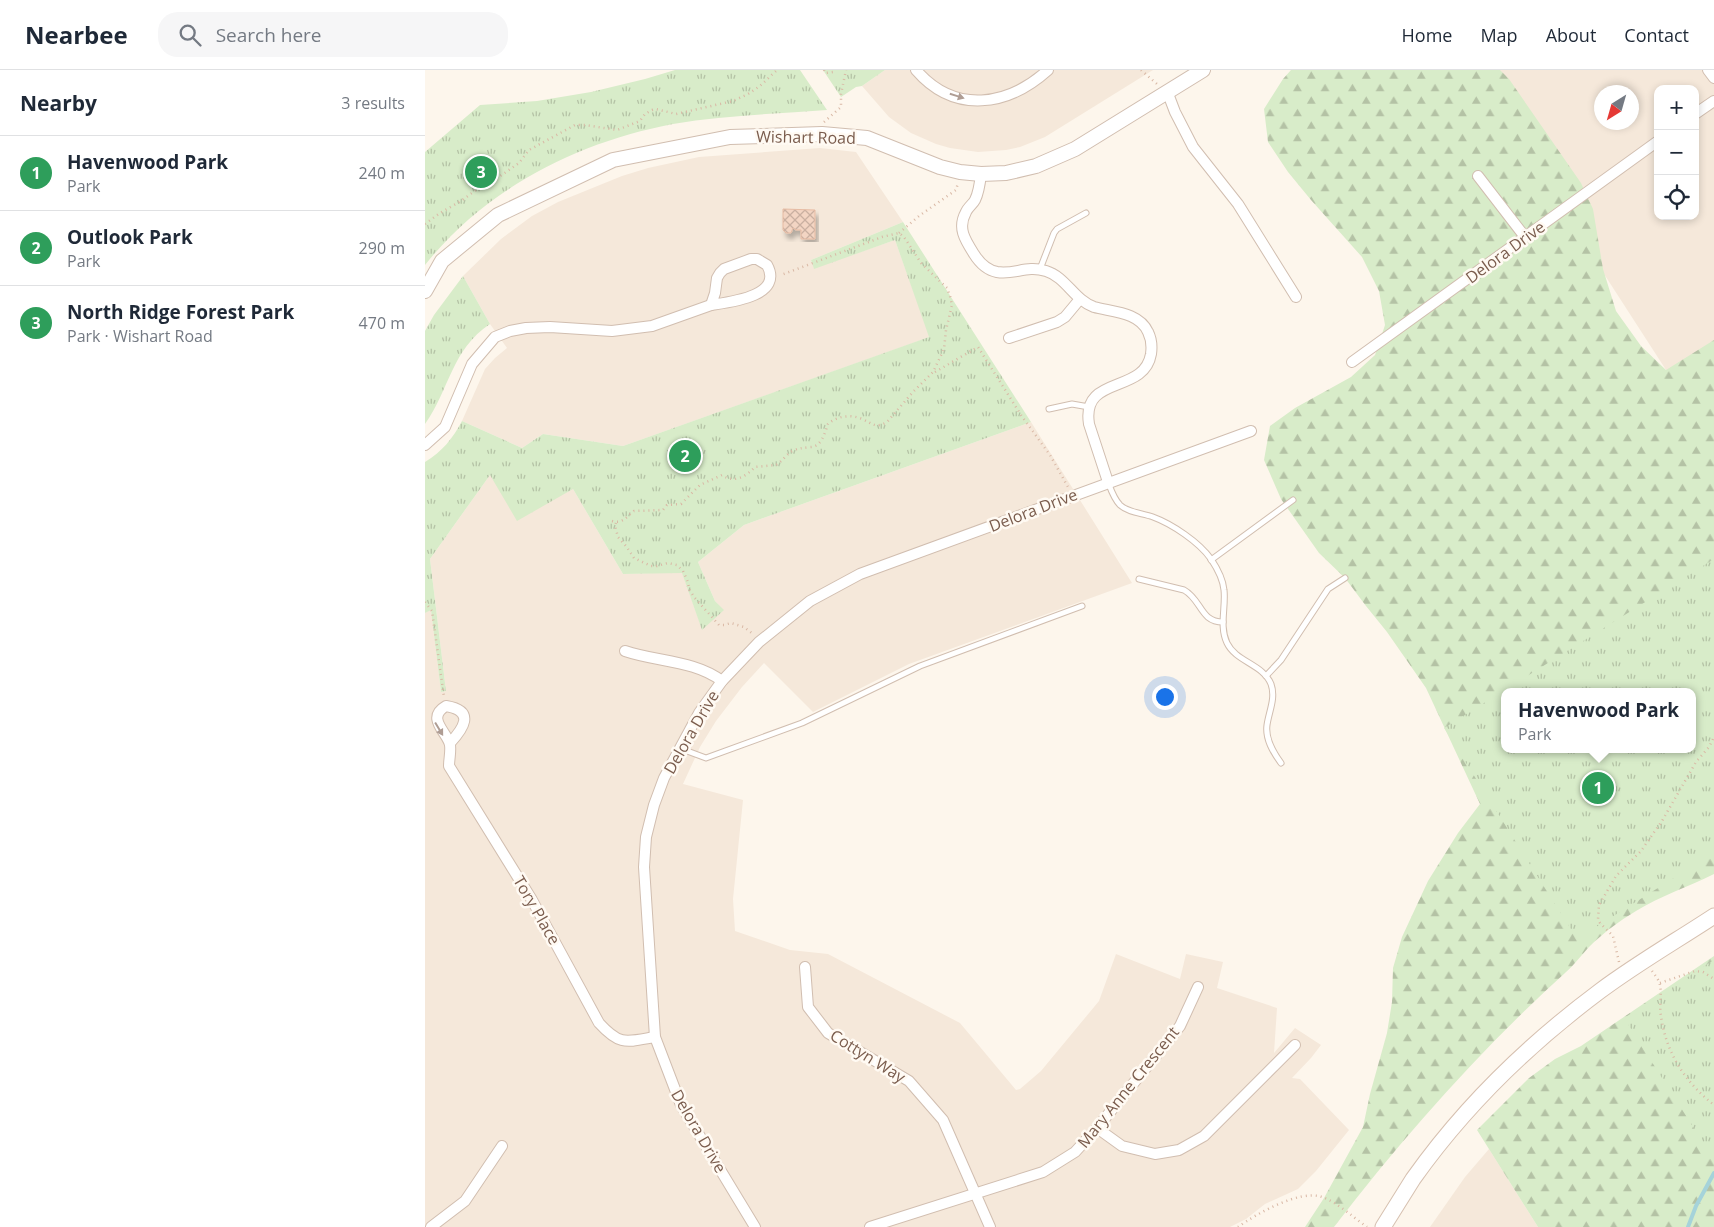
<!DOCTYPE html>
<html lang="en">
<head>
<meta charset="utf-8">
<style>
	:root { --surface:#fff; --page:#f6f6f7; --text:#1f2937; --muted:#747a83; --line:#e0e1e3; --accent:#e76f51 }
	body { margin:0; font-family:"Open Sans",sans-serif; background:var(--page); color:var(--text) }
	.controls { position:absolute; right:15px; top:15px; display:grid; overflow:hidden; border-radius:10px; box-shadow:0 2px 8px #0003 }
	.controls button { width:45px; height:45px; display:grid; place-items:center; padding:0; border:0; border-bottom:1px solid var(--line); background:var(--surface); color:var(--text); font:25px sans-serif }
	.compass { position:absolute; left:1169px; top:15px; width:45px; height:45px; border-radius:50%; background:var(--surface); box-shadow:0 2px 8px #0003; rotate:217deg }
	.you { position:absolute; left:739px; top:626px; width:18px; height:18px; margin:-12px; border:4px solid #fff; border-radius:50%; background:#1a73e8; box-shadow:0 0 0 8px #1a73e833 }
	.badge { display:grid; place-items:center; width:32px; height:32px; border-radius:50%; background:var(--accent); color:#fff; font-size:16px; font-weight:700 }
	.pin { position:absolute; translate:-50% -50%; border:2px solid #fff; box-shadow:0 1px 5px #0006 }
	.popup { position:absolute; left:1076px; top:618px; width:195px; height:65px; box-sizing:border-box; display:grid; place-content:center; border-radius:10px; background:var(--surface); filter:drop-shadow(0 1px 4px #0005); font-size:16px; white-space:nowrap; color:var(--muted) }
	.popup b { font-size:19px; color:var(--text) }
	.popup::after { content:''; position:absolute; left:50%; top:100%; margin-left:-10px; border:10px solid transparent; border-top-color:var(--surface) }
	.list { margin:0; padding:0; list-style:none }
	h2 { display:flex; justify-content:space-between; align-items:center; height:65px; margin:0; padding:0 20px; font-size:21px }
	h2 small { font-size:16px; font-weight:400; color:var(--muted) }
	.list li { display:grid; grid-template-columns:32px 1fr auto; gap:15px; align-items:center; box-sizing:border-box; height:75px; padding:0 20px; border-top:1px solid var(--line) }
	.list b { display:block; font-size:19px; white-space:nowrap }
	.list p { margin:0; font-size:16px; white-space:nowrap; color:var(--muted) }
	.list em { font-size:16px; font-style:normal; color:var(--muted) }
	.icon { flex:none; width:28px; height:28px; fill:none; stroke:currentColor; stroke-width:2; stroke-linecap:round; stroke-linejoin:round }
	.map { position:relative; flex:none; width:1289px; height:1157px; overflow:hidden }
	header { display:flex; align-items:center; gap:30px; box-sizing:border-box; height:70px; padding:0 25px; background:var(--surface); border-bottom:1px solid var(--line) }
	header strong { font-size:24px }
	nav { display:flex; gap:28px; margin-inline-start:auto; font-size:18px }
	.search { width:350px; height:45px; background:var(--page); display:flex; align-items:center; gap:12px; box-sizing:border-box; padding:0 18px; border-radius:20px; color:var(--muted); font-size:19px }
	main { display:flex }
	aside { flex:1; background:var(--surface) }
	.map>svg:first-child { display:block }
</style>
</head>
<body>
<header>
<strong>Nearbee</strong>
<div class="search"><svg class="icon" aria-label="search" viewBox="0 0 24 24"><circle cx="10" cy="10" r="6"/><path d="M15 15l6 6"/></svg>Search here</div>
<nav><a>Home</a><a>Map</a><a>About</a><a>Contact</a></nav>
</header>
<main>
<aside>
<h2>Nearby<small>3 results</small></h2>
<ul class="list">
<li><span class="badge" style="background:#2e9e5b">1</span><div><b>Havenwood Park</b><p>Park</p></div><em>240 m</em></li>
<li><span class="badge" style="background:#2e9e5b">2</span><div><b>Outlook Park</b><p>Park</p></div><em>290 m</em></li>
<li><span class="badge" style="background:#2e9e5b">3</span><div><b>North Ridge Forest Park</b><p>Park · Wishart Road</p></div><em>470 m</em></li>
</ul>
</aside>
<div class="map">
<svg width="1289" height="1157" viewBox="0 0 1289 1157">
	<defs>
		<pattern id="forest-firs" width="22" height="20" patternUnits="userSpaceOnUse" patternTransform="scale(1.25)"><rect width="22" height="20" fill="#d8ecc9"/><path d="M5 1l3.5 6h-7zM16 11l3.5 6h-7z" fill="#b4c2a5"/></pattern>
		<pattern id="park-tufts" width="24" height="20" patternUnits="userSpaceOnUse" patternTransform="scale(1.25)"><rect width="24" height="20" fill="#d8ecc9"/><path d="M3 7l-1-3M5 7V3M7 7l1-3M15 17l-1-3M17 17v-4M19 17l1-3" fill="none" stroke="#b4c2a5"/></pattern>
		<pattern id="building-cross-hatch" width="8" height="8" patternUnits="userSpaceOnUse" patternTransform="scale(1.25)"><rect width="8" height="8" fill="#f3d5c3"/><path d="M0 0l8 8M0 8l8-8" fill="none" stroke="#cab0a1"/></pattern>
		<filter id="shadow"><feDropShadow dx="3" dy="5.5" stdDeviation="2.5" flood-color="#0004"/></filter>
	</defs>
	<rect width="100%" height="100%" fill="#fdf6ec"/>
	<g fill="#f5e8da" fill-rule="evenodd">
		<polygon points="460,0 728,0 620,67 595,77 581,80 553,82 525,78 511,74 486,63 464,47 437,16"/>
		<path d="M880,0H1289V318L1263,334L1139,142ZM1233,19H1270V146H1233ZM1176,22H1206V52H1176Z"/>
		<polygon points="395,78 431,82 478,152 386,190 389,198 470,170 505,267 198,376 118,364 97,378 37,351 60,299 70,288 82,278 65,254 38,206 76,169 107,146 133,132 197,106 223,98 274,87"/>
		<polygon points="606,352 707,513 484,594 388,642 339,593 317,617 291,651 275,677 258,714 318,730 308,829 310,861 365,880 403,884 535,953 591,1020 595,1019 616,1001 674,931 691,884 755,909 761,884 798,892 792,918 852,938 849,983 870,958 896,975 886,988 867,1008 875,1009 924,1060 891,1101 873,1119 840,1134 821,1149 805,1157 0,1157 0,543 6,539 16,622 21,621 5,489 65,405 148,419 198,504 257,502 277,559 298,540 290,531 273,492 319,455"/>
		<polygon points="1064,1079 1113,1157 1005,1157 1040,1107"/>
	</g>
	<g fill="url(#forest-firs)" fill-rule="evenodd">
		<path d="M866,0H1075L1084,9L1156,113L1168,139L1178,199L1191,241L1216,276L1241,300L1289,270V804C1263,817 1235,826 1211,841C1194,851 1177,864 1163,878C1155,887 1148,896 1140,903C1055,980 979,1066 909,1157H880L899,1128L938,1057L945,1024L962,963L967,932L968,898L977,867L1003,811L1033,763L1055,734L1001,618L962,562L941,536L920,508L894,483L856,429L839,390L845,356L870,338L926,307L950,285L960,255L954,221L937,187L886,130L863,102L843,72L839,39L858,9ZM1079,622H1267V679H1079Z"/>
		<polygon points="1289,886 1289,1157 1113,1157 1052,1060 1104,1008 1130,989 1156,976"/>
	</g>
	<g fill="url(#park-tufts)" fill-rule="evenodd">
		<path d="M250,0H375L402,40C351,44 299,45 248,54C153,72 61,118 0,195V82L55,35L112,31L166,22L220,9Z"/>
		<polygon points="398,0 460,0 437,16 431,17 416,27"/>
		<path d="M478,152L606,352L319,455L273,492L290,531L299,540L277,560L257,503L198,504L148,419L92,451L65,405L5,489L21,621L16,622L6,540L0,543V392C17,382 28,368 37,351L97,378L118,364L198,376L504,267L470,170L389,199L386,190Z"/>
		<path d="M38,206L65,254C26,280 25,319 0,354V261L9,245Z"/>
		<path d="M1289,489V778L1263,799L1152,869L1019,658ZM1079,622H1267V679H1079Z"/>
		<polygon points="1289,890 1289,1090 1199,948"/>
	</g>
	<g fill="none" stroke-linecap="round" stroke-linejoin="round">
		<polyline stroke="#a5d3da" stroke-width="4" points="1263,1157 1271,1136 1289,1103"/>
	</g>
	<polygon fill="url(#building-cross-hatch)" stroke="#e6bba3" filter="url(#shadow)" points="358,139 390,140 390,169 376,169 376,160 371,160 368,158 366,163 361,163 358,160"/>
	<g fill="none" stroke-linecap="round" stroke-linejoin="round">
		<defs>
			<g id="service">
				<polyline points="615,199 629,163 632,159 661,143"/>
				<polyline points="624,339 647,334 664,337"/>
				<path d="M683,412C686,420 689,429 695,435C704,443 717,443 728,447C747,454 774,472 786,489C792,498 798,509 799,520C801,537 794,556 802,573C811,592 838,594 846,614C851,628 844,641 842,655C840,669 848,682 856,693"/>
				<polyline points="786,490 868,430"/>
				<path d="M714,509L759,520C777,530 775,552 798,552"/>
				<polyline points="841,606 856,590 903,519 920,508"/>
				<polyline points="254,678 281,688 377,653 495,596 657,536"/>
			</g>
			<g id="minor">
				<path d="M491,0C530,45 583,36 623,0"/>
				<polyline points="1283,0 1289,8"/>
				<polyline points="742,21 750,42 768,77 813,134 871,227"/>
				<polyline points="1270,44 1289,31"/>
				<path d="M556,104C555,113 554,122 550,130C548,134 543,137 541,142C532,158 540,170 549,184C554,192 562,200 572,202C590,205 601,195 621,201C641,207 649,230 669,237C687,242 714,242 723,262C726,268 727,277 726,284C719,325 656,304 664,354L683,412"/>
				<polyline points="1053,106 1100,167"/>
				<path d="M326,189H332L342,195C359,226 306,232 286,235L290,223L292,208L295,203L299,199Z"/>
				<polyline points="584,268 632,252 640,247 655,229"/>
				<polyline points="927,292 1233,71"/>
				<polyline points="0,375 20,357 47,294 70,267 85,261 101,258 125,257 187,261 227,256 286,235"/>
				<path d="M200,581C232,592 269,590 297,611"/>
				<path d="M25,673C38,659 51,641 21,636C0,648 23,663 25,675C26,682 24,689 24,696L107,830L174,953C195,976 201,972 230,967"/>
				<polyline points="380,897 383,937 403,963 484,1011 518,1050 565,1157"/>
				<polyline points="672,1058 697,1076 730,1084 754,1080 779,1066 870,975"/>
				<polyline points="6,1157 40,1131 77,1076"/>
				<polyline points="330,1157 256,1035 230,967 219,797 221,767 229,735 239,708 274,643 297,611 334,572 385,531 435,504 826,361"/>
				<polyline points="445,1157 618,1102 650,1082 672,1058 755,956 773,917"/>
			</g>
			<polyline id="tertiary" points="0,221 17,191 73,145 188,90 305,67 397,64 442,68 515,97 535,102 556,104 581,103 611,96 650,79 778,0"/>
			<path id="secondary" d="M958,1157C968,1141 978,1125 988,1109C1039,1037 1104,974 1175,921C1211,894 1251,871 1289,846"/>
		</defs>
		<use href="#service" stroke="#d1beb0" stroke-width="7"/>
		<use href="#minor" stroke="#d1beb0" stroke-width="12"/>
		<use href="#tertiary" stroke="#d1beb0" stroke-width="16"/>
		<use href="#secondary" stroke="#d6c0b0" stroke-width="17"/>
		<g stroke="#d9b8a5" stroke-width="2.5" stroke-dasharray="1 4" stroke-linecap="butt">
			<polyline points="399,0 400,3 408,2 410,0"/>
			<polyline points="716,0 732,14"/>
			<polyline points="399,52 416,37 416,24 421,0"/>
			<polyline points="0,154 15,143 36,131 62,112 71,109 94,93 104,80 150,55 160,55 192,60 215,51 220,44 227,40 231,39 251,44 308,31 323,24 335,16 352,0"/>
			<polyline points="474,163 494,146 531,120 533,113"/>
			<polyline points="510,302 553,277 596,345 625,385 643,417"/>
			<path d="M187,451C198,454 201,447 209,441L238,440L242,435L256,434L275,415L297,405C310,414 321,406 330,397L351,395C358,391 361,384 369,380C375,378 379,378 385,377C397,377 400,362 403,354C412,346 426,344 437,349C447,353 450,359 462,352L488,322L508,302L519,279L521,260L527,235L525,226L522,218L496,193L479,167L474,163L457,167L356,205"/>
			<polyline points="191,453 190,456 193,467 201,476 209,488 226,496 232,496 243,493 252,495 258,501 263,512 264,519 269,527 294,555 299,555 306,553 319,557 328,564"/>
			<polyline points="0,532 7,541 19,627"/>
			<polyline points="1194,892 1188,866 1175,853 1173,849 1174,835 1191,806 1216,781 1237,751 1271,692 1284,677 1289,667"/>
			<path d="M1227,901C1230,905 1234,910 1235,915C1237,925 1234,936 1236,946C1241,983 1260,1012 1289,1035"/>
			<polyline points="1235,913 1270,901 1278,902 1289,909"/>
			<path d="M813,1157C831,1144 875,1119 897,1127C912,1132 929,1148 942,1157"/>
		</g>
		<use href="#service" stroke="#fff" stroke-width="5"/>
		<use href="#minor" stroke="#fff" stroke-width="10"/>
		<use href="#tertiary" stroke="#fff" stroke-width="14"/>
		<use href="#secondary" stroke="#fff" stroke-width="15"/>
	</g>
	<defs><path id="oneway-solid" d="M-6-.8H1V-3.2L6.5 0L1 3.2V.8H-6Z" transform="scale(1.25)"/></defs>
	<g fill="#af9d94">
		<use href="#oneway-solid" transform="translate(532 26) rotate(17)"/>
		<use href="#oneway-solid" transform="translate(14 659) rotate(59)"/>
	</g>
	<g text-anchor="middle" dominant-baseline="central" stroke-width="5" stroke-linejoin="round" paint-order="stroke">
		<g font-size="16" fill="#7a5c4d" stroke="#fffaf3">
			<text transform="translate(381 67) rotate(1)">Wishart Road</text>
			<text transform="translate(1080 182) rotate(-36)">Delora Drive</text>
			<text transform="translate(608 440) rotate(-21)">Delora Drive</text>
			<text transform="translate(266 662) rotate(-60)">Delora Drive</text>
			<text transform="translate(112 840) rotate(60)">Tory Place</text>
			<text transform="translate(443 986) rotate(32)">Cottyn Way</text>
			<text transform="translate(703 1017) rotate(-51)">Mary Anne Crescent</text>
			<text transform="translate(274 1061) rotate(60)">Delora Drive</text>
		</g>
	</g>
</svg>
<div class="controls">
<button>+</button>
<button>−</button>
<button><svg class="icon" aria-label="locate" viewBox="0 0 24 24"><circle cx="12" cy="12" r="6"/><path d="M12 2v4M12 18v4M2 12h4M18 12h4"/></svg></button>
</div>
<svg class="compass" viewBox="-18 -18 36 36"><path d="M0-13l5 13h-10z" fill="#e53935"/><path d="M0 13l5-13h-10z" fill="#747a83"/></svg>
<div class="you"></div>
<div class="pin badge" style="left:1173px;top:718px;background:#2e9e5b">1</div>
<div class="popup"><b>Havenwood Park</b>Park</div>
<div class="pin badge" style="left:260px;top:386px;background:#2e9e5b">2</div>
<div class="pin badge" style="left:56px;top:102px;background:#2e9e5b">3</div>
</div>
</main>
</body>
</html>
